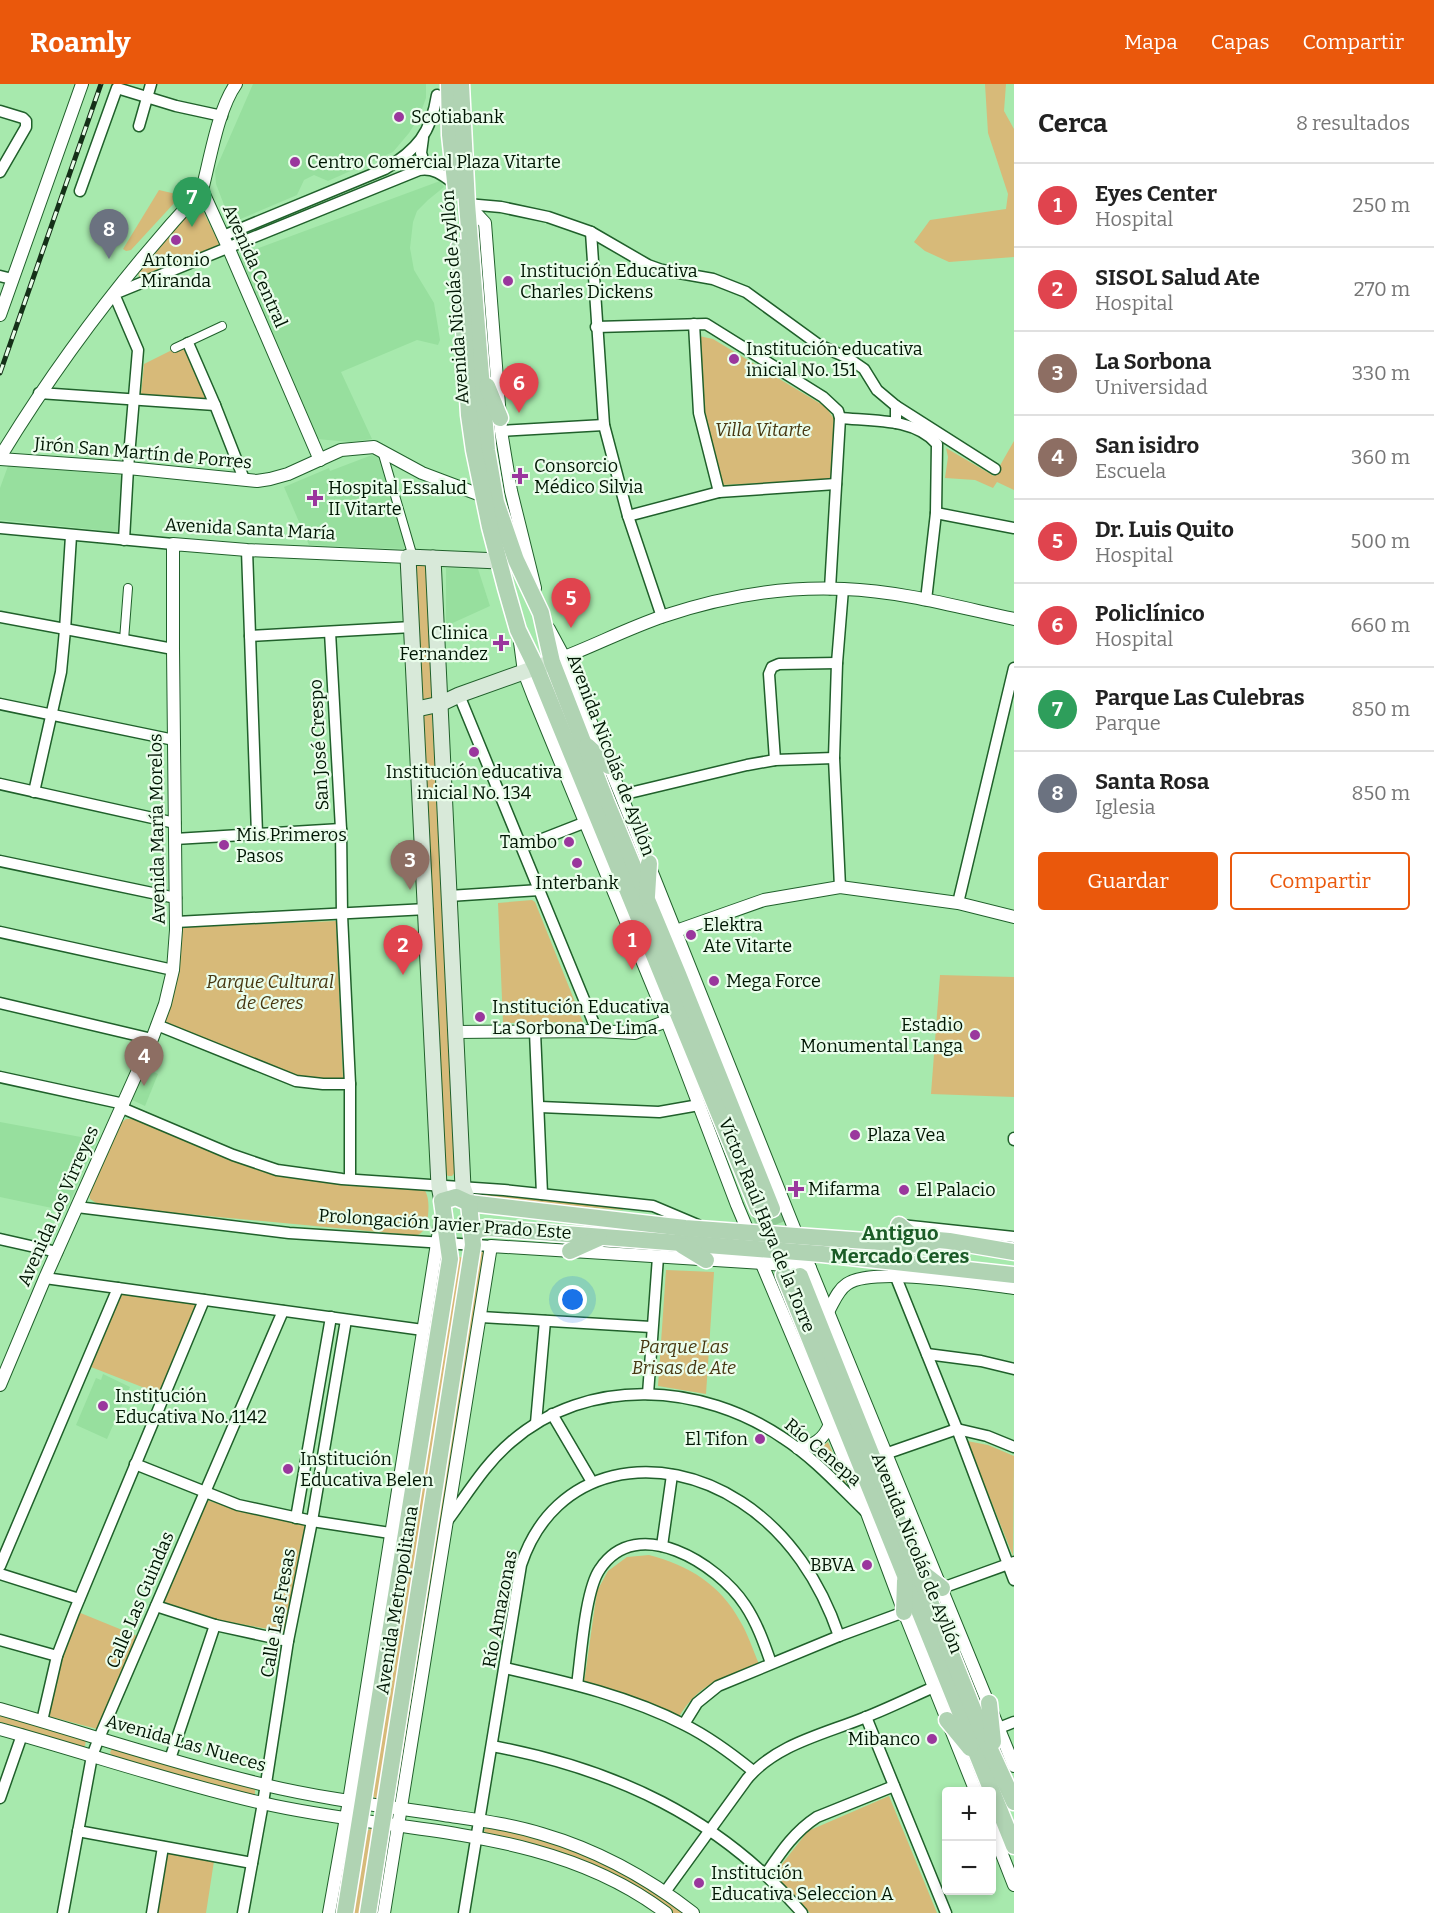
<!DOCTYPE html>
<html lang="es">
<head>
<meta charset="utf-8">
<style>
	:root { --surface:#fff; --page:#f6f6f6; --text:#222; --muted:#767676; --line:#e0e0e0; --accent:#ea580c }
	body { margin:0; font-family:Bitter,serif; background:var(--page); color:var(--text) }
	.controls { position:absolute; right:18px; bottom:18px; display:grid; overflow:hidden; border-radius:6px; box-shadow:0 3px 9px #0003 }
	.controls button { width:54px; height:54px; display:grid; place-items:center; padding:0; border:0; border-bottom:2px solid var(--line); background:var(--surface); color:var(--text); font:30px sans-serif }
	.you { position:absolute; left:573px; top:1216px; width:21px; height:21px; margin:-15px; border:4px solid #fff; border-radius:50%; background:#1a73e8; box-shadow:0 0 0 9px #1a73e833 }
	.badge { display:grid; place-items:center; width:39px; height:39px; border-radius:50%; background:var(--accent); color:#fff; font-size:20px; font-weight:700 }
	.pin { position:absolute; translate:-50% -50px; filter:drop-shadow(0 2px 3px #0008) }
	.pin::after { content:''; position:absolute; top:32px; width:21px; height:18px; background:inherit; clip-path:polygon(0 0,100% 0,50% 100%) }
	.list { margin:0; padding:0; list-style:none }
	h2 { display:flex; justify-content:space-between; align-items:center; height:78px; margin:0; padding:0 24px; font-size:26px }
	h2 small { font-size:20px; font-weight:400; color:var(--muted) }
	.list li { display:grid; grid-template-columns:39px 1fr auto; gap:18px; align-items:center; box-sizing:border-box; height:84px; padding:0 24px; border-top:2px solid var(--line) }
	.list b { display:block; font-size:22px; white-space:nowrap }
	.list p { margin:0; font-size:20px; white-space:nowrap; color:var(--muted) }
	.list em { font-size:20px; font-style:normal; color:var(--muted) }
	.actions { display:flex; gap:12px; padding:18px 24px }
	.actions a { flex:1; padding:14px 0; border:2px solid var(--accent); border-radius:6px; text-align:center; font-size:21px; color:var(--accent) }
	.actions .main { background:var(--accent); color:#fff }
	.map { position:relative; flex:none; width:1014px; height:1829px; overflow:hidden }
	header { display:flex; align-items:center; gap:36px; box-sizing:border-box; height:84px; padding:0 30px; background:var(--accent); color:#fff }
	header strong { font-size:28px }
	nav { display:flex; gap:33px; margin-inline-start:auto; font-size:21px }
	main { display:flex }
	aside { flex:1; background:var(--surface) }
	.map>svg:first-child { display:block }
</style>
</head>
<body>
<header>
<strong>Roamly</strong>
<nav><a>Mapa</a><a>Capas</a><a>Compartir</a></nav>
</header>
<main>
<div class="map">
<svg width="1014" height="1829" viewBox="0 0 1014 1829">
	<rect width="100%" height="100%" fill="#a7e9ad"/>
	<g fill="#97df9e">
		<polygon points="253,0 426,0 426,14 419,33 409,49 393,68 328,97 314,91 304,96 297,111 231,139 216,100 215,87"/>
		<polygon points="440,97 444,103 428,116 417,127 413,138 410,164 414,186 434,219 440,256 438,261 417,256 341,288 372,355 350,358 317,355 237,172"/>
		<polygon points="372,371 378,373 404,455 404,465 309,461 284,403 329,384 330,387"/>
		<polygon points="8,382 120,391 123,395 119,448 0,436 0,404"/>
		<polygon points="446,484 478,485 490,522 446,542"/>
		<polygon points="143,983 158,990 145,1022 128,1014"/>
		<polygon points="0,1038 97,1056 66,1127 0,1113"/>
		<polygon points="103,1290 130,1303 107,1355 76,1341 96,1294 101,1296"/>
	</g>
	<g fill="#d7ba79">
		<polygon points="985,0 1006,0 1004,27 1014,45 1014,173 949,178 925,167 914,158 930,136 1006,125 1008,110 988,49"/>
		<polygon points="159,106 176,110 177,116 131,166 126,167 123,165"/>
		<polygon points="195,123 203,127 219,159 217,165 143,195 139,193 138,183"/>
		<polygon points="699,252 713,255 826,323 834,335 831,396 722,401 705,331"/>
		<polygon points="183,263 185,265 209,318 141,310 144,280 176,264"/>
		<polygon points="1014,357 1014,406 997,398 993,404 975,396 945,394 948,373 946,364 994,392"/>
		<polygon points="419,480 426,481 434,612 432,615 421,615 416,483"/>
		<polygon points="432,629 455,1088 452,1092 448,1092 445,1089 422,630"/>
		<polygon points="532,816 535,818 583,938 503,939 498,819"/>
		<path d="M336,837L343,994H314L294,991L163,939C177,905 180,879 182,843Z"/>
		<polygon points="940,891 1014,893 1014,1013 931,1010"/>
		<path d="M126,1035H134L289,1094L420,1105L425,1107C431,1115 429,1143 421,1149C417,1152 416,1151 411,1151L101,1122L90,1115L89,1106L120,1040Z"/>
		<polygon points="478,1109 623,1119 623,1126 481,1115 478,1113"/>
		<polygon points="485,1166 398,1703 396,1701 481,1168"/>
		<polygon points="459,1173 465,1174 378,1714 375,1714 373,1711"/>
		<polygon points="666,1186 714,1188 706,1310 658,1302"/>
		<polygon points="121,1208 196,1218 198,1221 160,1310 91,1283"/>
		<polygon points="967,1357 988,1361 1014,1372 1013,1472"/>
		<polygon points="828,1358 848,1404 814,1369"/>
		<polygon points="206,1416 255,1430 306,1439 286,1548 223,1537 163,1518"/>
		<path d="M649,1471C688,1481 721,1501 740,1537C748,1550 753,1566 759,1580C721,1595 700,1598 678,1634L584,1599L597,1507L608,1487L627,1473Z"/>
		<polygon points="78,1528 137,1552 97,1645 48,1632 60,1573"/>
		<polygon points="0,1630 86,1656 85,1662 83,1663 0,1638"/>
		<polygon points="112,1664 255,1705 255,1712 114,1673 110,1669"/>
		<polygon points="889,1712 937,1829 810,1829 774,1790 808,1747"/>
		<path d="M487,1742C536,1751 588,1767 631,1792C650,1803 667,1817 685,1829H672L556,1768L513,1755L487,1750L484,1747Z"/>
		<polygon points="371,1744 373,1745 363,1829 352,1829 366,1748"/>
		<polygon points="168,1768 214,1777 206,1829 157,1829"/>
	</g>
	<g fill="none" stroke-linecap="round" stroke-linejoin="round">
		<g stroke="#8ec994" stroke-width="16" stroke-dasharray="16 8" stroke-linecap="butt">
			<polyline points="758,1125 772,1161"/>
			<polyline points="772,1125 787,1161"/>
		</g>
		<defs>
			<g id="pedestrian">
				<polyline points="175,264 222,242"/>
				<polyline points="382,367 413,473"/>
				<polyline points="124,556 128,504"/>
			</g>
			<g id="minor">
				<polyline points="0,27 23,34 26,37 26,43 0,88"/>
				<polyline points="139,42 151,0"/>
				<polyline points="423,54 421,69 426,84"/>
				<polyline points="80,107 117,4 176,22 222,32"/>
				<polyline points="467,120 501,123 548,133 591,148 648,181 662,186 713,195 746,208 819,261 848,274 864,285 877,306 896,322 896,339"/>
				<polyline points="591,148 604,341 628,432 662,533"/>
				<path d="M223,152L385,85C417,66 431,49 437,11"/>
				<polyline points="0,192 12,195"/>
				<polyline points="694,240 699,329 719,408"/>
				<polyline points="596,243 706,240 823,313 838,327 840,334 830,505"/>
				<polyline points="188,259 215,321 244,395"/>
				<polyline points="39,309 215,321"/>
				<polyline points="896,322 995,385"/>
				<path d="M840,334C872,337 915,334 937,360L936,429L926,516"/>
				<polyline points="501,347 604,341"/>
				<polyline points="936,429 1014,444"/>
				<polyline points="628,432 719,408 836,400"/>
				<polyline points="0,444 173,460"/>
				<path d="M124,456L128,384L138,266L114,210L419,86C434,83 444,92 456,101"/>
				<polyline points="247,466 257,750"/>
				<polyline points="0,533 173,565"/>
				<polyline points="330,548 341,745 342,831 350,1000 350,1095"/>
				<polyline points="250,552 412,543"/>
				<polyline points="459,611 597,947"/>
				<polyline points="0,620 174,656"/>
				<polyline points="775,676 769,590 772,583 779,580 837,579"/>
				<polyline points="0,700 175,739"/>
				<polyline points="34,708 61,588 65,546 71,452"/>
				<polyline points="621,711 747,681 775,676 834,674"/>
				<polyline points="175,755 341,745"/>
				<polyline points="522,763 586,738"/>
				<polyline points="0,777 176,814"/>
				<polyline points="840,803 834,674 837,579 843,505"/>
				<polyline points="449,812 540,806"/>
				<polyline points="958,819 1014,584"/>
				<polyline points="176,838 427,825"/>
				<polyline points="0,848 173,886"/>
				<polyline points="0,919 152,955"/>
				<polyline points="157,941 296,997 323,1000 350,1000"/>
				<polyline points="535,948 542,1110"/>
				<polyline points="0,993 124,1020"/>
				<polyline points="540,1023 659,1028 699,1021"/>
				<polyline points="122,1024 233,1071 277,1086 342,1095 504,1106 653,1122 698,1141"/>
				<polyline points="1014,1056 1014,1054"/>
				<polyline points="77,1123 289,1149 491,1162"/>
				<polyline points="901,1141 1014,1153"/>
				<polyline points="0,1155 57,1168"/>
				<polyline points="893,1186 957,1345 1014,1496"/>
				<polyline points="45,1194 423,1246"/>
				<polyline points="481,1233 651,1243"/>
				<polyline points="927,1270 981,1277 1014,1285"/>
				<polyline points="648,1310 658,1173"/>
				<polyline points="552,1330 592,1398"/>
				<polyline points="536,1339 545,1237"/>
				<polyline points="888,1369 957,1345 987,1352 1014,1363"/>
				<polyline points="135,1380 238,1421 312,1437 390,1449"/>
				<polyline points="296,1434 331,1233"/>
				<path d="M448,1436C468,1409 485,1380 511,1358C588,1291 702,1299 783,1354C814,1374 839,1402 865,1427"/>
				<polyline points="662,1462 672,1391"/>
				<polyline points="0,1482 118,1204"/>
				<polyline points="0,1490 79,1515"/>
				<polyline points="942,1504 1014,1478"/>
				<polyline points="156,1522 215,1541 288,1557"/>
				<polyline points="0,1556 57,1572"/>
				<path d="M505,1584C566,1598 629,1612 685,1641C709,1653 732,1670 753,1687"/>
				<path d="M577,1601C581,1573 585,1506 600,1485C637,1429 718,1480 745,1521C757,1539 764,1559 771,1579"/>
				<polyline points="866,1633 946,1829"/>
				<polyline points="42,1637 57,1572 74,1528 204,1216"/>
				<polyline points="684,1640 697,1619 718,1602 839,1552 904,1528"/>
				<polyline points="999,1644 1014,1638"/>
				<path d="M492,1662C615,1685 719,1733 802,1829"/>
				<polyline points="170,1675 215,1541"/>
				<polyline points="0,1714 22,1651"/>
				<polyline points="78,1747 252,1779"/>
				<path d="M766,1790C781,1768 794,1748 817,1733L894,1702"/>
				<path d="M665,1808L747,1695C776,1660 825,1650 866,1633C889,1624 911,1613 934,1603"/>
				<polyline points="63,1829 92,1672 99,1654 283,1227"/>
				<polyline points="152,1829 163,1763"/>
				<polyline points="243,1829 263,1719 288,1557 312,1437 346,1236"/>
				<path d="M464,1829L521,1481C554,1381 660,1365 741,1418C789,1449 821,1499 839,1552"/>
			</g>
			<g id="tertiary">
				<path d="M236,0C218,25 210,76 202,106L228,163L320,376"/>
				<polyline points="467,120 485,139 501,347 511,407 535,504"/>
				<polyline points="0,231 82,0"/>
				<path d="M0,373C58,278 126,188 202,106"/>
				<polyline points="0,375 128,384 257,397 270,395 288,390 341,366 374,363 422,389 483,412"/>
				<polyline points="549,545 564,573 621,711 810,1184 1014,1682"/>
				<polyline points="520,558 524,588 534,614 667,937 737,1121 867,1429 904,1528 976,1708"/>
				<path d="M559,575C594,562 628,544 664,532C721,513 783,502 844,505C901,507 958,523 1014,535"/>
				<polyline points="676,847 764,816 840,803 958,819 1014,833"/>
				<polyline points="456,948 597,947 635,949 667,937"/>
				<path d="M829,1226C834,1217 838,1206 847,1200C873,1182 980,1200 1014,1204"/>
				<polyline points="0,1301 45,1194 152,955 165,920 173,886 176,846 173,565 173,460 247,466 408,473"/>
				<path d="M798,1364C814,1362 824,1355 830,1340"/>
				<path d="M0,1625C88,1650 176,1680 265,1701C324,1715 384,1722 444,1731C477,1736 510,1740 542,1750C597,1766 648,1794 693,1829"/>
				<path d="M0,1645C87,1669 174,1699 262,1719C399,1751 549,1740 666,1829"/>
				<polyline points="992,1745 1014,1801"/>
				<polyline points="329,1829 349,1717 441,1134"/>
				<polyline points="384,1829 491,1162 763,1179 810,1184"/>
			</g>
			<g id="secondary">
				<polyline points="433,474 463,1103 469,1119"/>
				<polyline points="417,625 440,620 459,611 546,580"/>
				<polyline points="442,1117 439,1102 408,473 499,477"/>
			</g>
			<g id="primary">
				<polyline points="449,0 450,51 456,107"/>
				<polyline points="461,0 467,120 487,366 496,418 516,476 541,529 552,578 606,717 678,890 772,1125"/>
				<polyline points="459,163 469,331 474,366 490,443 506,504 518,546 536,583 758,1125"/>
				<polyline points="487,302 500,334"/>
				<polyline points="587,662 609,682"/>
				<polyline points="647,812 649,779"/>
				<polyline points="899,1141 911,1151 928,1158"/>
				<polyline points="472,1150 480,1145 489,1144 822,1170 1014,1191"/>
				<polyline points="683,1162 706,1176"/>
				<polyline points="570,1167 599,1154"/>
				<polyline points="784,1191 1014,1762"/>
				<polyline points="800,1192 983,1650 1014,1718"/>
				<polyline points="920,1487 942,1504"/>
				<polyline points="904,1528 905,1497"/>
				<polyline points="989,1619 993,1658"/>
				<polyline points="947,1636 970,1664"/>
				<polyline points="345,1829 450,1175 442,1117 456,1113 469,1119 685,1144 922,1161 938,1156 949,1157 1014,1168"/>
				<polyline points="368,1829 473,1161 469,1119"/>
			</g>
		</defs>
		<use href="#pedestrian" stroke="#20602b" stroke-width="10"/>
		<use href="#minor" stroke="#20602b" stroke-width="13"/>
		<use href="#tertiary" stroke="#20602b" stroke-width="14"/>
		<use href="#secondary" stroke="#20602b" stroke-width="17"/>
		<use href="#primary" stroke="#fff" stroke-width="19"/>
		<use href="#pedestrian" stroke="#fff" stroke-width="8"/>
		<use href="#minor" stroke="#fff" stroke-width="10"/>
		<use href="#tertiary" stroke="#fff" stroke-width="12"/>
		<use href="#secondary" stroke="#d8e9d9" stroke-width="15"/>
		<use href="#primary" stroke="#b0d3b3" stroke-width="16"/>
		<defs>
			<polyline id="rail" points="0,289 101,0"/>
		</defs>
		<use href="#rail" stroke="#153018" stroke-width="5"/>
		<use href="#rail" stroke="#eafdeb" stroke-width="3" stroke-dasharray="9" stroke-linecap="butt"/>
	</g>
	<g fill="#9a379d" stroke="#eafdeb" stroke-width="2">
		<circle cx="399" cy="33" r="6"/>
		<circle cx="295" cy="78" r="6"/>
		<circle cx="176" cy="156" r="6"/>
		<circle cx="508" cy="197" r="6"/>
		<circle cx="734" cy="275" r="6"/>
		<path d="M517 383h6v6h6v6h-6v6h-6v-6h-6v-6h6z"/>
		<path d="M312 405h6v6h6v6h-6v6h-6v-6h-6v-6h6z"/>
		<path d="M498 550h6v6h6v6h-6v6h-6v-6h-6v-6h6z"/>
		<circle cx="474" cy="668" r="6"/>
		<circle cx="569" cy="758" r="6"/>
		<circle cx="224" cy="761" r="6"/>
		<circle cx="577" cy="779" r="6"/>
		<circle cx="691" cy="851" r="6"/>
		<circle cx="714" cy="897" r="6"/>
		<circle cx="480" cy="933" r="6"/>
		<circle cx="975" cy="951" r="6"/>
		<circle cx="855" cy="1051" r="6"/>
		<path d="M793 1096h6v6h6v6h-6v6h-6v-6h-6v-6h6z"/>
		<circle cx="904" cy="1106" r="6"/>
		<circle cx="103" cy="1322" r="6"/>
		<circle cx="760" cy="1355" r="6"/>
		<circle cx="288" cy="1385" r="6"/>
		<circle cx="867" cy="1481" r="6"/>
		<circle cx="932" cy="1655" r="6"/>
		<circle cx="699" cy="1799" r="6"/>
	</g>
	<g text-anchor="middle" dominant-baseline="central" stroke-width="4.5" stroke-linejoin="round" paint-order="stroke">
		<g font-size="18" fill="#001603" stroke="#eafdeb" text-anchor="start">
			<text x="411" y="33">Scotiabank</text>
			<text x="307" y="78">Centro Comercial Plaza Vitarte</text>
			<text x="176" y="176" text-anchor="middle">Antonio<tspan x="176" dy="21">Miranda</tspan></text>
			<text x="520" y="187">Institución Educativa<tspan x="520" dy="21">Charles Dickens</tspan></text>
			<text x="746" y="265">Institución educativa<tspan x="746" dy="21">inicial No. 151</tspan></text>
			<text x="534" y="382">Consorcio<tspan x="534" dy="21">Médico Silvia</tspan></text>
			<text x="328" y="404">Hospital Essalud<tspan x="328" dy="21">II Vitarte</tspan></text>
			<text x="488" y="549" text-anchor="end">Clinica<tspan x="488" dy="21">Fernandez</tspan></text>
			<text x="474" y="688" text-anchor="middle">Institución educativa<tspan x="474" dy="21">inicial No. 134</tspan></text>
			<text x="236" y="751">Mis Primeros<tspan x="236" dy="21">Pasos</tspan></text>
			<text x="557" y="758" text-anchor="end">Tambo</text>
			<text x="577" y="799" text-anchor="middle">Interbank</text>
			<text x="703" y="841">Elektra<tspan x="703" dy="21">Ate Vitarte</tspan></text>
			<text x="726" y="897">Mega Force</text>
			<text x="492" y="923">Institución Educativa<tspan x="492" dy="21">La Sorbona De Lima</tspan></text>
			<text x="963" y="941" text-anchor="end">Estadio<tspan x="963" dy="21">Monumental Langa</tspan></text>
			<text x="867" y="1051">Plaza Vea</text>
			<text x="808" y="1105">Mifarma</text>
			<text x="916" y="1106">El Palacio</text>
			<text x="115" y="1312">Institución<tspan x="115" dy="21">Educativa No. 1142</tspan></text>
			<text x="748" y="1355" text-anchor="end">El Tifon</text>
			<text x="300" y="1375">Institución<tspan x="300" dy="21">Educativa Belen</tspan></text>
			<text x="855" y="1481" text-anchor="end">BBVA</text>
			<text x="920" y="1655" text-anchor="end">Mibanco</text>
			<text x="711" y="1789">Institución<tspan x="711" dy="21">Educativa Seleccion A</tspan></text>
		</g>
		<g font-size="18" fill="#001603" stroke="#eafdeb">
			<text transform="translate(255 182) rotate(66)">Avenida Central</text>
			<text transform="translate(455 213) rotate(-94)">Avenida Nicolás de Ayllón</text>
			<text transform="translate(143 369) rotate(5)">Jirón San Martín de Porres</text>
			<text transform="translate(250 445) rotate(3)">Avenida Santa María</text>
			<text transform="translate(319 661) rotate(-93)">San José Crespo</text>
			<text transform="translate(611 671) rotate(69)">Avenida Nicolás de Ayllón</text>
			<text transform="translate(157 745) rotate(-91)">Avenida María Morelos</text>
			<text transform="translate(58 1122) rotate(-66)">Avenida Los Virreyes</text>
			<text transform="translate(445 1140) rotate(4)">Prolongación Javier Prado Este</text>
			<text transform="translate(767 1141) rotate(68)">Víctor Raúl Haya de la Torre</text>
			<text transform="translate(823 1368) rotate(40)">Río Cenepa</text>
			<text transform="translate(917 1469) rotate(68)">Avenida Nicolás de Ayllón</text>
			<text transform="translate(140 1516) rotate(-67)">Calle Las Guindas</text>
			<text transform="translate(397 1516) rotate(-81)">Avenida Metropolitana</text>
			<text transform="translate(500 1525) rotate(-79)">Río Amazonas</text>
			<text transform="translate(278 1529) rotate(-80)">Calle Las Fresas</text>
			<text transform="translate(186 1659) rotate(16)">Avenida Las Nueces</text>
		</g>
		<g font-size="18" font-style="italic" fill="#463610" stroke="#eafdeb">
			<text x="763" y="346">Villa Vitarte</text>
			<text x="270" y="898">Parque Cultural<tspan x="270" dy="21">de Ceres</tspan></text>
			<text x="684" y="1263">Parque Las<tspan x="684" dy="21">Brisas de Ate</tspan></text>
		</g>
		<g font-size="20" font-weight="bold" fill="#1b5c27" stroke="#eafdeb">
			<text x="900" y="1149">Antiguo<tspan x="900" dy="23">Mercado Ceres</tspan></text>
		</g>
	</g>
</svg>
<div class="controls">
<button>+</button>
<button>−</button>
</div>
<div class="you"></div>
<div class="pin badge" style="left:632px;top:886px;background:#e0444e">1</div>
<div class="pin badge" style="left:403px;top:891px;background:#e0444e">2</div>
<div class="pin badge" style="left:410px;top:806px;background:#8d6e63">3</div>
<div class="pin badge" style="left:144px;top:1002px;background:#8d6e63">4</div>
<div class="pin badge" style="left:571px;top:544px;background:#e0444e">5</div>
<div class="pin badge" style="left:519px;top:329px;background:#e0444e">6</div>
<div class="pin badge" style="left:192px;top:143px;background:#2e9e5b">7</div>
<div class="pin badge" style="left:109px;top:175px;background:#6b7280">8</div>
</div>
<aside>
<h2>Cerca<small>8 resultados</small></h2>
<ul class="list">
<li><span class="badge" style="background:#e0444e">1</span><div><b>Eyes Center</b><p>Hospital</p></div><em>250 m</em></li>
<li><span class="badge" style="background:#e0444e">2</span><div><b>SISOL Salud Ate</b><p>Hospital</p></div><em>270 m</em></li>
<li><span class="badge" style="background:#8d6e63">3</span><div><b>La Sorbona</b><p>Universidad</p></div><em>330 m</em></li>
<li><span class="badge" style="background:#8d6e63">4</span><div><b>San isidro</b><p>Escuela</p></div><em>360 m</em></li>
<li><span class="badge" style="background:#e0444e">5</span><div><b>Dr. Luis Quito</b><p>Hospital</p></div><em>500 m</em></li>
<li><span class="badge" style="background:#e0444e">6</span><div><b>Policlínico</b><p>Hospital</p></div><em>660 m</em></li>
<li><span class="badge" style="background:#2e9e5b">7</span><div><b>Parque Las Culebras</b><p>Parque</p></div><em>850 m</em></li>
<li><span class="badge" style="background:#6b7280">8</span><div><b>Santa Rosa</b><p>Iglesia</p></div><em>850 m</em></li>
</ul>
<div class="actions"><a class="main">Guardar</a><a>Compartir</a></div>
</aside>
</main>
</body>
</html>
